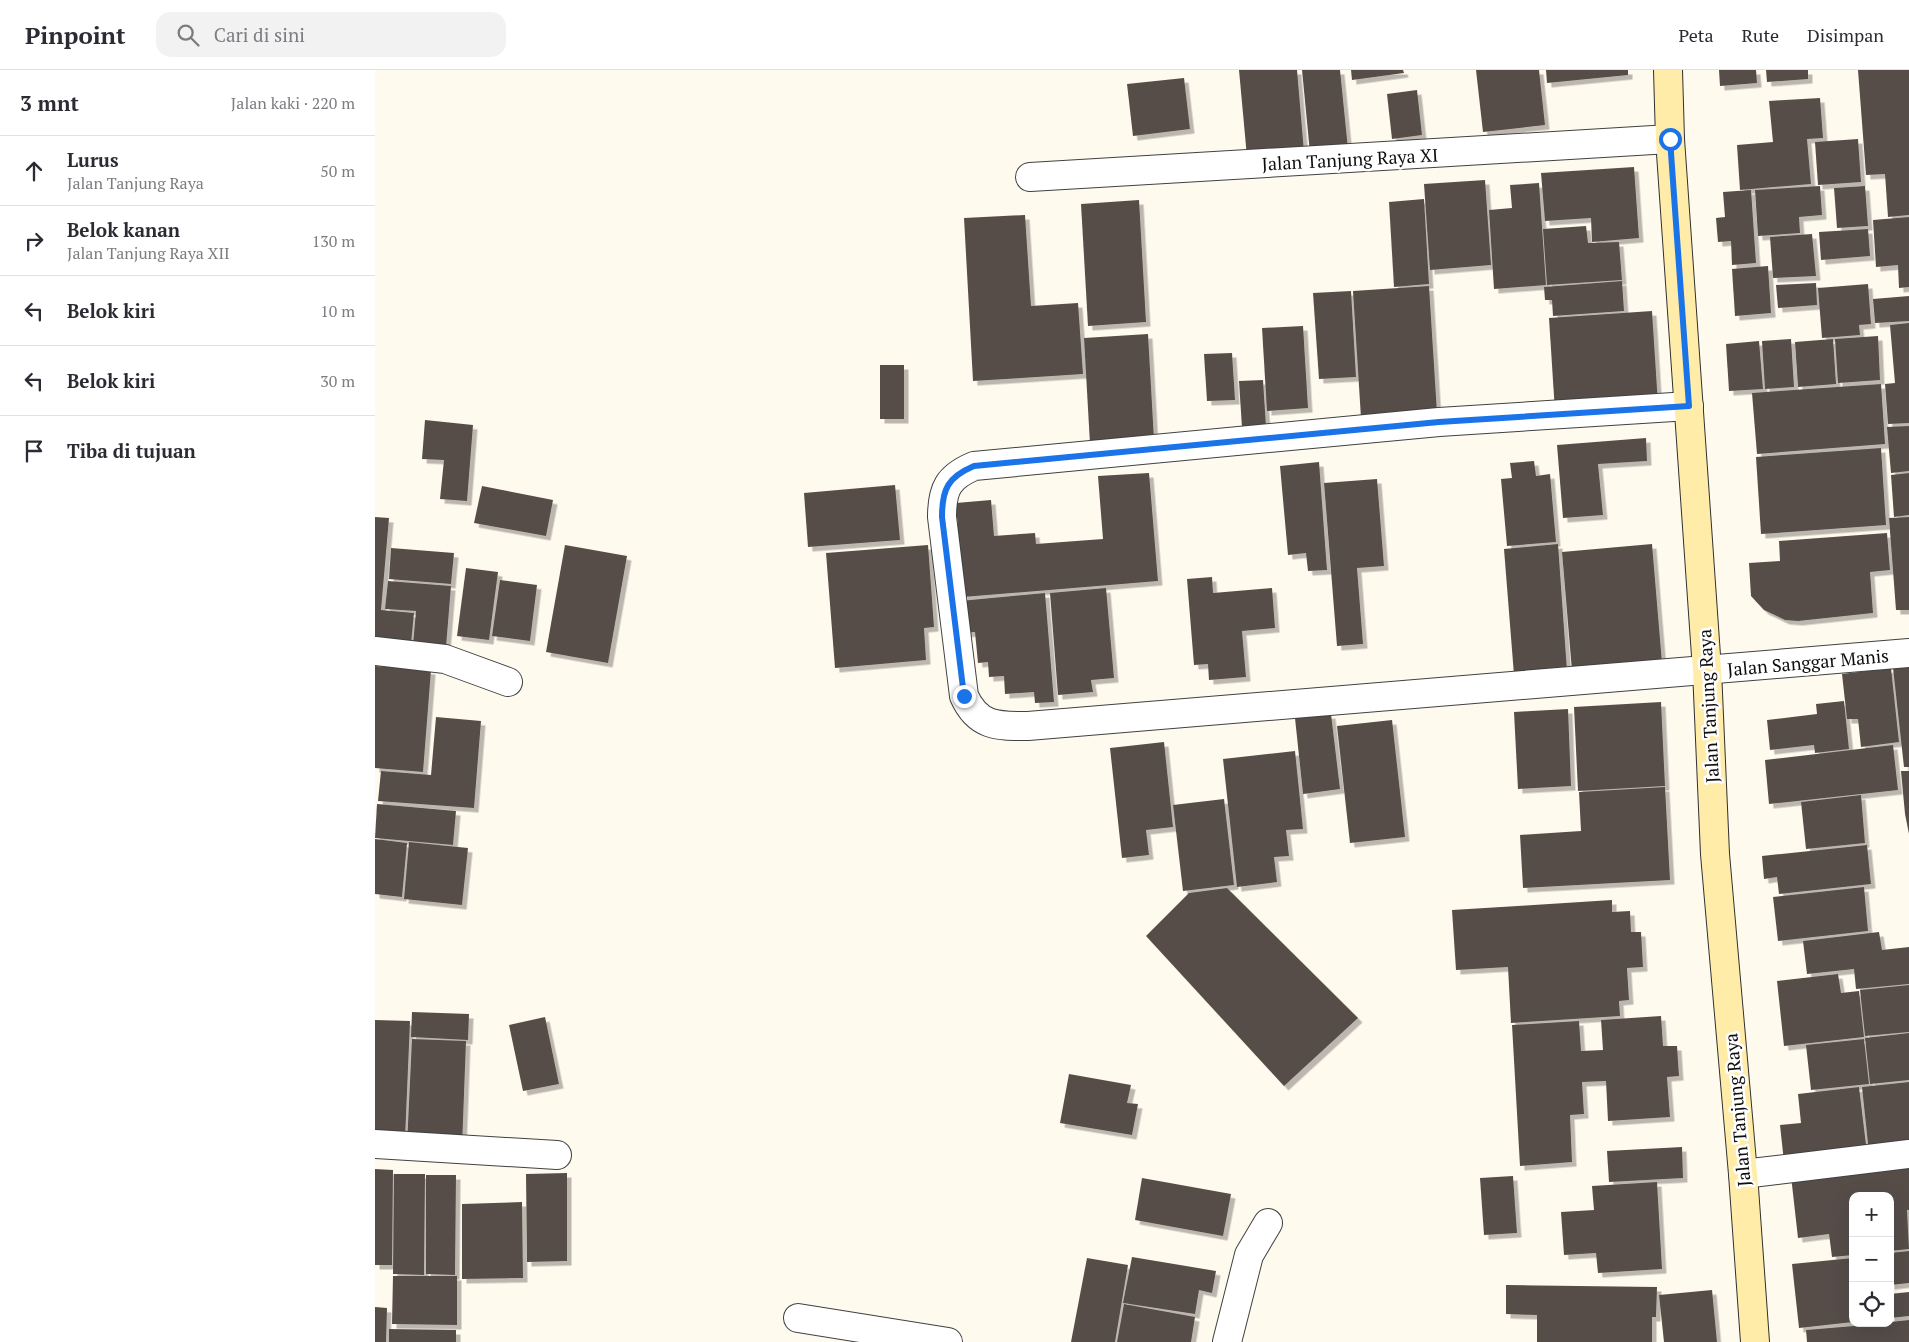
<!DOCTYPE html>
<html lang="id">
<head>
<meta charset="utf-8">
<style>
	:root { --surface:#fff; --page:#f2f2f3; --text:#2b2b33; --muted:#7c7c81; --line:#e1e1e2 }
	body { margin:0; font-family:"PT Serif",serif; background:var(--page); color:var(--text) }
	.controls { position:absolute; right:15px; bottom:15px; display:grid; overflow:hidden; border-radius:10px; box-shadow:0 5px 20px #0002 }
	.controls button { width:45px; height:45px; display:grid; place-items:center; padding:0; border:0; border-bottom:1px solid var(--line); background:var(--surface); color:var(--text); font:25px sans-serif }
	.stop { position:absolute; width:15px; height:15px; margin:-11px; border:4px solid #1a73e8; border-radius:50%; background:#fff }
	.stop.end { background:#1a73e8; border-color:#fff; box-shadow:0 1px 5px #0008 }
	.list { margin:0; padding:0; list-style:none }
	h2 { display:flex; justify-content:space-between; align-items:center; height:65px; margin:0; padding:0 20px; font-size:21px }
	h2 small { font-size:16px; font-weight:400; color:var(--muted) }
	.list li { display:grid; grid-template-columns:32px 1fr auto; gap:15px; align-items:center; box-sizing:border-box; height:70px; padding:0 20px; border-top:1px solid var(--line) }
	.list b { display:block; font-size:19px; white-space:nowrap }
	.list p { margin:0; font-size:16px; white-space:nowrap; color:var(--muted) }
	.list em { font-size:16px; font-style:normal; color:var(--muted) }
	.icon { flex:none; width:28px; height:28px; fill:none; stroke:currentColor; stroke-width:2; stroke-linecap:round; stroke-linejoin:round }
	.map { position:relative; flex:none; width:1534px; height:1272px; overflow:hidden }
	header { display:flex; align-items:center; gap:30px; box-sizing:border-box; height:70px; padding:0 25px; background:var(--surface); border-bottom:1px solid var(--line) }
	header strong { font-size:24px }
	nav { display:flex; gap:28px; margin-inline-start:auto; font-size:18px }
	.search { width:350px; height:45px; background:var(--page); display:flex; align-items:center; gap:12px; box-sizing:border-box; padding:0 18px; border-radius:15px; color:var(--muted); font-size:19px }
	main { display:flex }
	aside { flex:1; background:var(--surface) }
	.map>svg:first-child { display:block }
</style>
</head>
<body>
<header>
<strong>Pinpoint</strong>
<div class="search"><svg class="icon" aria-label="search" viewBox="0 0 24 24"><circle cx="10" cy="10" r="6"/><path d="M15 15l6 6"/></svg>Cari di sini</div>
<nav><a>Peta</a><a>Rute</a><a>Disimpan</a></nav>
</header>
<main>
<aside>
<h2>3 mnt<small>Jalan kaki · 220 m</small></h2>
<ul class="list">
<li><svg class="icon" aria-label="ahead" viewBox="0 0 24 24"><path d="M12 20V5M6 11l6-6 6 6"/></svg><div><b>Lurus</b><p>Jalan Tanjung Raya</p></div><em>50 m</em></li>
<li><svg class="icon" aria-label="right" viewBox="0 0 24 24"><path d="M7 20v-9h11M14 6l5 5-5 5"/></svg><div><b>Belok kanan</b><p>Jalan Tanjung Raya XII</p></div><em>130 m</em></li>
<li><svg class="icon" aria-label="left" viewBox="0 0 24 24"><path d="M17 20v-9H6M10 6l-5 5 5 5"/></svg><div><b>Belok kiri</b></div><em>10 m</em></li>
<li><svg class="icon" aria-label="left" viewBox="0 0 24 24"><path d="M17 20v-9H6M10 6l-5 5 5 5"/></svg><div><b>Belok kiri</b></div><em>30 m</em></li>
<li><svg class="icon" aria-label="arrive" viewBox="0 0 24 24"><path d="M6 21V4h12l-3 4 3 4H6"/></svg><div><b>Tiba di tujuan</b></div></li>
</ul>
</aside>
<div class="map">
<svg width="1534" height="1272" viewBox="0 0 1534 1272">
	<defs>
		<filter id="shadow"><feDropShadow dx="4.5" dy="4.5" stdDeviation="0" flood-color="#0004"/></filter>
	</defs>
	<rect width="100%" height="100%" fill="#fffaee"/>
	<g fill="#574d49" filter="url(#shadow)">
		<polygon points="864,0 922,0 929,82 872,87"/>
		<polygon points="927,0 965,0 973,79 935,83"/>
		<polygon points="976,0 1028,0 1029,3 977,10"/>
		<polygon points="1101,0 1164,0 1170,55 1108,62"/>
		<polygon points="1171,0 1253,0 1253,5 1172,13"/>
		<polygon points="1344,0 1381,0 1382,13 1345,16"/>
		<polygon points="1391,0 1433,0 1433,9 1392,12"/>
		<polygon points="1483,0 1534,0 1534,145 1513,147 1510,104 1491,105"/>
		<polygon points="809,8 815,59 758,66 752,14"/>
		<polygon points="1042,20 1047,65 1017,69 1012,24"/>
		<polygon points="1445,28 1448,68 1432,69 1436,114 1365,120 1362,75 1398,72 1394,31"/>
		<polygon points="1483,69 1486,112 1443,115 1440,72"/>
		<polygon points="1259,97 1264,168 1217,172 1216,148 1170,151 1166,103"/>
		<polygon points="1110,110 1116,195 1055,200 1049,114"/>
		<polygon points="1164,113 1171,215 1119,219 1114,140 1137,138 1135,115"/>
		<polygon points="1445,116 1447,145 1424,147 1425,163 1383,166 1380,120"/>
		<polygon points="1490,116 1493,156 1462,158 1459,118"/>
		<polygon points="1376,120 1381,193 1357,195 1356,171 1343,172 1341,148 1350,147 1348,122"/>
		<polygon points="1049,129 1054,214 1019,217 1014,132"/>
		<polygon points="764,130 771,252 713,256 706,134"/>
		<polygon points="650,145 656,236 703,233 708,304 598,311 589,148"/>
		<polygon points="1534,147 1534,217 1524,218 1523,195 1501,197 1498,150"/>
		<polygon points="1211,156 1213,173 1244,172 1247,210 1172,215 1168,159"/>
		<polygon points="1493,159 1495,186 1446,190 1444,162"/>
		<polygon points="1437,164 1441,206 1398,208 1395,167"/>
		<polygon points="1393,196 1396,243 1360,246 1357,199"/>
		<polygon points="1247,211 1249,241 1178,246 1177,230 1170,230 1169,217"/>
		<polygon points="1441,213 1442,235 1403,238 1401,215"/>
		<polygon points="1493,214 1496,254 1484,255 1485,265 1447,268 1443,218"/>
		<polygon points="1054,216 1062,343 986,348 978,221"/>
		<polygon points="976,221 981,307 944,309 938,223"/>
		<polygon points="1534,226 1534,251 1500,253 1498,229"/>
		<polygon points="1277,241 1283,334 1180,342 1174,248"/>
		<polygon points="1534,253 1534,353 1513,354 1510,314 1520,313 1515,255"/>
		<polygon points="928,256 933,338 892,341 887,258"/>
		<polygon points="773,264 779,370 715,374 709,268"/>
		<polygon points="1503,266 1505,310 1463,313 1460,269"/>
		<polygon points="1416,269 1419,317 1390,319 1387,271"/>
		<polygon points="1458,269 1461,314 1423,317 1420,272"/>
		<polygon points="1384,271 1388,319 1354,321 1351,274"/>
		<polygon points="857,283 860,330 832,331 829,284"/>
		<rect x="505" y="295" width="24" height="54"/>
		<polygon points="888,310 891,357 867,358 864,311"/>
		<polygon points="1506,314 1510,374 1382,384 1377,323"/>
		<polygon points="50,350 98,355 92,431 65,429 69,390 47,389"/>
		<polygon points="1534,356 1534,401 1516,403 1512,357"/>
		<polygon points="1271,368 1272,391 1223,394 1228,445 1188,448 1182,375"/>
		<polygon points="1506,378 1511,455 1386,464 1381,387"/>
		<polygon points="1159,391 1161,406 1175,404 1181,472 1132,476 1126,409 1137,408 1135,393"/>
		<polygon points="944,392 952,500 933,501 931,483 913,485 905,396"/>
		<polygon points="774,403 783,511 588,527 581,433 616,430 619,466 660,463 661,474 728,469 723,406"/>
		<polygon points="1534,403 1534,445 1519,447 1516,405"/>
		<polygon points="1002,409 1009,496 982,498 988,574 962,576 949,413"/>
		<polygon points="520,415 525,470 433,477 429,423"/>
		<polygon points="107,416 178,430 171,466 99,453"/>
		<polygon points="0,447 14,448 6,540 39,543 36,574 0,571"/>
		<polygon points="1534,447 1534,540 1521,540 1514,448"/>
		<polygon points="1512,463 1515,500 1495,502 1498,543 1423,551 1410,550 1389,540 1376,526 1374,493 1405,491 1404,471"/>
		<polygon points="1183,474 1192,601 1139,605 1129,479"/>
		<polygon points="1277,474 1287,593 1197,601 1187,482"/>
		<polygon points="190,475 252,486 233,593 171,582"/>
		<polygon points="553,475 559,557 549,558 551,590 460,598 451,483"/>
		<polygon points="16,478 79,483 76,514 14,509"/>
		<polygon points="91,498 123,502 114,570 82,566"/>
		<polygon points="837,507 838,523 897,518 900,558 867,561 871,607 834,610 833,594 819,595 812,509"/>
		<polygon points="125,510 162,515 155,571 117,566"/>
		<polygon points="13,511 76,516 71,577 38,575 41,541 10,539"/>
		<polygon points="731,518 739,608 716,610 718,622 683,625 675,523"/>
		<polygon points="670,523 679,632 660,633 659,622 630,624 629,606 614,607 613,592 603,593 600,562 588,563 585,531"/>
		<polygon points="0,596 56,600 48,702 0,698"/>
		<polygon points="1534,596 1534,697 1529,697 1518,598"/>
		<polygon points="1516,598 1524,672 1486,677 1483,649 1472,649 1467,604"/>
		<polygon points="1469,631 1474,679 1440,683 1439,675 1395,680 1392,650 1442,644 1441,634"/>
		<polygon points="1286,632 1290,716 1203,721 1199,637"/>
		<polygon points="1193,639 1196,716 1143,719 1139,642"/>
		<polygon points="956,644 965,719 928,724 920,648"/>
		<polygon points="61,647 106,651 99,738 3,731 6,701 56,705"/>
		<polygon points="1017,650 1030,767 975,773 962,656"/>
		<polygon points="789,672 798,757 771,760 774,785 747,788 735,678"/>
		<polygon points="1518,675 1523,720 1394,734 1390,690"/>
		<polygon points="920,681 928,759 911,760 914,786 899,787 902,812 862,817 848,689"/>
		<polygon points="1526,701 1534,701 1534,764 1530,744"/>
		<polygon points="1290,717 1295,810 1148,818 1145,765 1206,761 1204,722"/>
		<polygon points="1486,725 1490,773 1431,779 1426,732"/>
		<polygon points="849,729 859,815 808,821 798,735"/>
		<polygon points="2,734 81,741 78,775 0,768"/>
		<polygon points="0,769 32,773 27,827 0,824"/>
		<polygon points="34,772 93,778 87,835 29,829"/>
		<polygon points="1492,775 1496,814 1404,824 1402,807 1389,809 1387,786"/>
		<polygon points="1489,817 1493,861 1403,871 1398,827"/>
		<polygon points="852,818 983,948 909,1016 771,866 814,823"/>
		<polygon points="1237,830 1237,842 1255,841 1256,862 1266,862 1268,897 1252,898 1254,930 1244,931 1245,946 1136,953 1133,897 1081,900 1077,840"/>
		<polygon points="1504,862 1507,880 1534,877 1534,914 1481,919 1479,899 1432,904 1428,871"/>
		<polygon points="1463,904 1466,923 1484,921 1489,967 1409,976 1402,911"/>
		<polygon points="1534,915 1534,962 1490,966 1485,920"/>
		<polygon points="37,942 94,944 93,970 36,967"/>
		<polygon points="1286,946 1288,976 1302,976 1304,1006 1292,1007 1295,1047 1233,1051 1231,1011 1207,1012 1209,1044 1195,1045 1197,1092 1145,1096 1137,955 1204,951 1206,981 1228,980 1226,950"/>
		<polygon points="170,947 184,1014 148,1021 134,955"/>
		<polygon points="0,950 35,951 30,1069 0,1068"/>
		<polygon points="1534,963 1534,1010 1495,1014 1490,968"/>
		<polygon points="37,969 91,971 87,1077 32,1075"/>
		<polygon points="1489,969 1494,1014 1436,1020 1431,975"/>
		<polygon points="694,1004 756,1015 752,1033 763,1034 757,1065 685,1053"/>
		<polygon points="1534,1012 1534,1079 1494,1083 1487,1017"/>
		<polygon points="1484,1017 1492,1083 1409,1092 1405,1055 1426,1053 1423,1024"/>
		<polygon points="1307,1077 1308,1108 1234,1112 1232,1081"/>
		<polygon points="1534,1094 1534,1140 1532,1140 1534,1179 1515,1181 1515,1126 1478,1126 1478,1185 1457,1187 1454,1164 1423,1168 1416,1106"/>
		<polygon points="0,1099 18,1100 17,1195 0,1195"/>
		<polygon points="192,1103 192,1191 152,1192 151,1104"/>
		<polygon points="19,1104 50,1104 49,1205 18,1204"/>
		<polygon points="51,1105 81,1105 80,1205 51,1204"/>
		<polygon points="1138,1106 1142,1163 1109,1165 1105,1108"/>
		<polygon points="767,1108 856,1124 848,1166 760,1150"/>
		<polygon points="1282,1112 1287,1199 1223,1203 1221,1183 1189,1185 1186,1142 1219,1140 1217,1116"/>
		<polygon points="147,1132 148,1208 87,1209 87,1134"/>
		<polygon points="1534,1181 1534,1213 1515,1215 1515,1183"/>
		<polygon points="757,1187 841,1201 837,1223 824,1220 820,1244 748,1233"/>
		<polygon points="712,1188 753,1195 740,1272 696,1272"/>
		<polygon points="1478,1188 1478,1252 1424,1258 1417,1194"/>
		<polygon points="18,1206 82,1206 82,1255 17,1254"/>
		<polygon points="1131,1215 1282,1217 1281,1247 1277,1247 1277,1272 1162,1272 1162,1245 1131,1244"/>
		<polygon points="1337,1220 1342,1272 1289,1272 1284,1225"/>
		<polygon points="1534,1222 1534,1246 1515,1248 1515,1224"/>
		<polygon points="749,1234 820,1247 816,1272 742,1272"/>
		<polygon points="0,1237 12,1238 11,1272 0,1272"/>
		<polygon points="1534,1250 1534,1272 1432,1272 1431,1260 1515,1253 1515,1252"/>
		<polygon points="14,1259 81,1260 81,1272 14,1272"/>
	</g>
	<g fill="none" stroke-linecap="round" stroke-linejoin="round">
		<defs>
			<g id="street">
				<polyline points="655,107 1295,69"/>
				<path d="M1314,336L1064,352L599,396C573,407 567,419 567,447L589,626C603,657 623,656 653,656L1534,583"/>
				<polyline points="0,581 70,589 133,612"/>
				<polyline points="0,1074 182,1085"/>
				<polyline points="1368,1104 1534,1084"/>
				<polyline points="423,1248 573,1272"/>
				<polyline points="852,1272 874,1185 893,1153"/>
			</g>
			<polyline id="secondary" points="1293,0 1295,69 1332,600 1340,784 1368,1104 1380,1272"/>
		</defs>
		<use href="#street" stroke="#414141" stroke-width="30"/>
		<use href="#secondary" stroke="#303030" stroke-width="30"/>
		<use href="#street" stroke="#fff" stroke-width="28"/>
		<use href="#secondary" stroke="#ffeca9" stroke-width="28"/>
	</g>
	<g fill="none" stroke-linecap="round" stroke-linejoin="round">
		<path stroke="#1a73e8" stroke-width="6" d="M589,626L567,447C567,419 573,407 599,396L1064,352L1314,336L1295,69"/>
	</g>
	<g text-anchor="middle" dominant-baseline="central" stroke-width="5" stroke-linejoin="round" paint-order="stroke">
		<g font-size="18" fill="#0e0e0e" stroke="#fff">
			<text transform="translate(975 89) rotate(-3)">Jalan Tanjung Raya XI</text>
			<text transform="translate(1433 592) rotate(-5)">Jalan Sanggar Manis</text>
			<text transform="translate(1333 636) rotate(-93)">Jalan Tanjung Raya</text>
			<text transform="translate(1362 1040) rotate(-95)">Jalan Tanjung Raya</text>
		</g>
	</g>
</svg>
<div class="controls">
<button>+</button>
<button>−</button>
<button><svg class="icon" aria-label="locate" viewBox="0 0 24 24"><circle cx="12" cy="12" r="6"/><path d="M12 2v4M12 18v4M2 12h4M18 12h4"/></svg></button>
</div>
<div class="stop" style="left:1295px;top:69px"></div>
<div class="stop end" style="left:589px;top:626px"></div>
</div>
</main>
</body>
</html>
